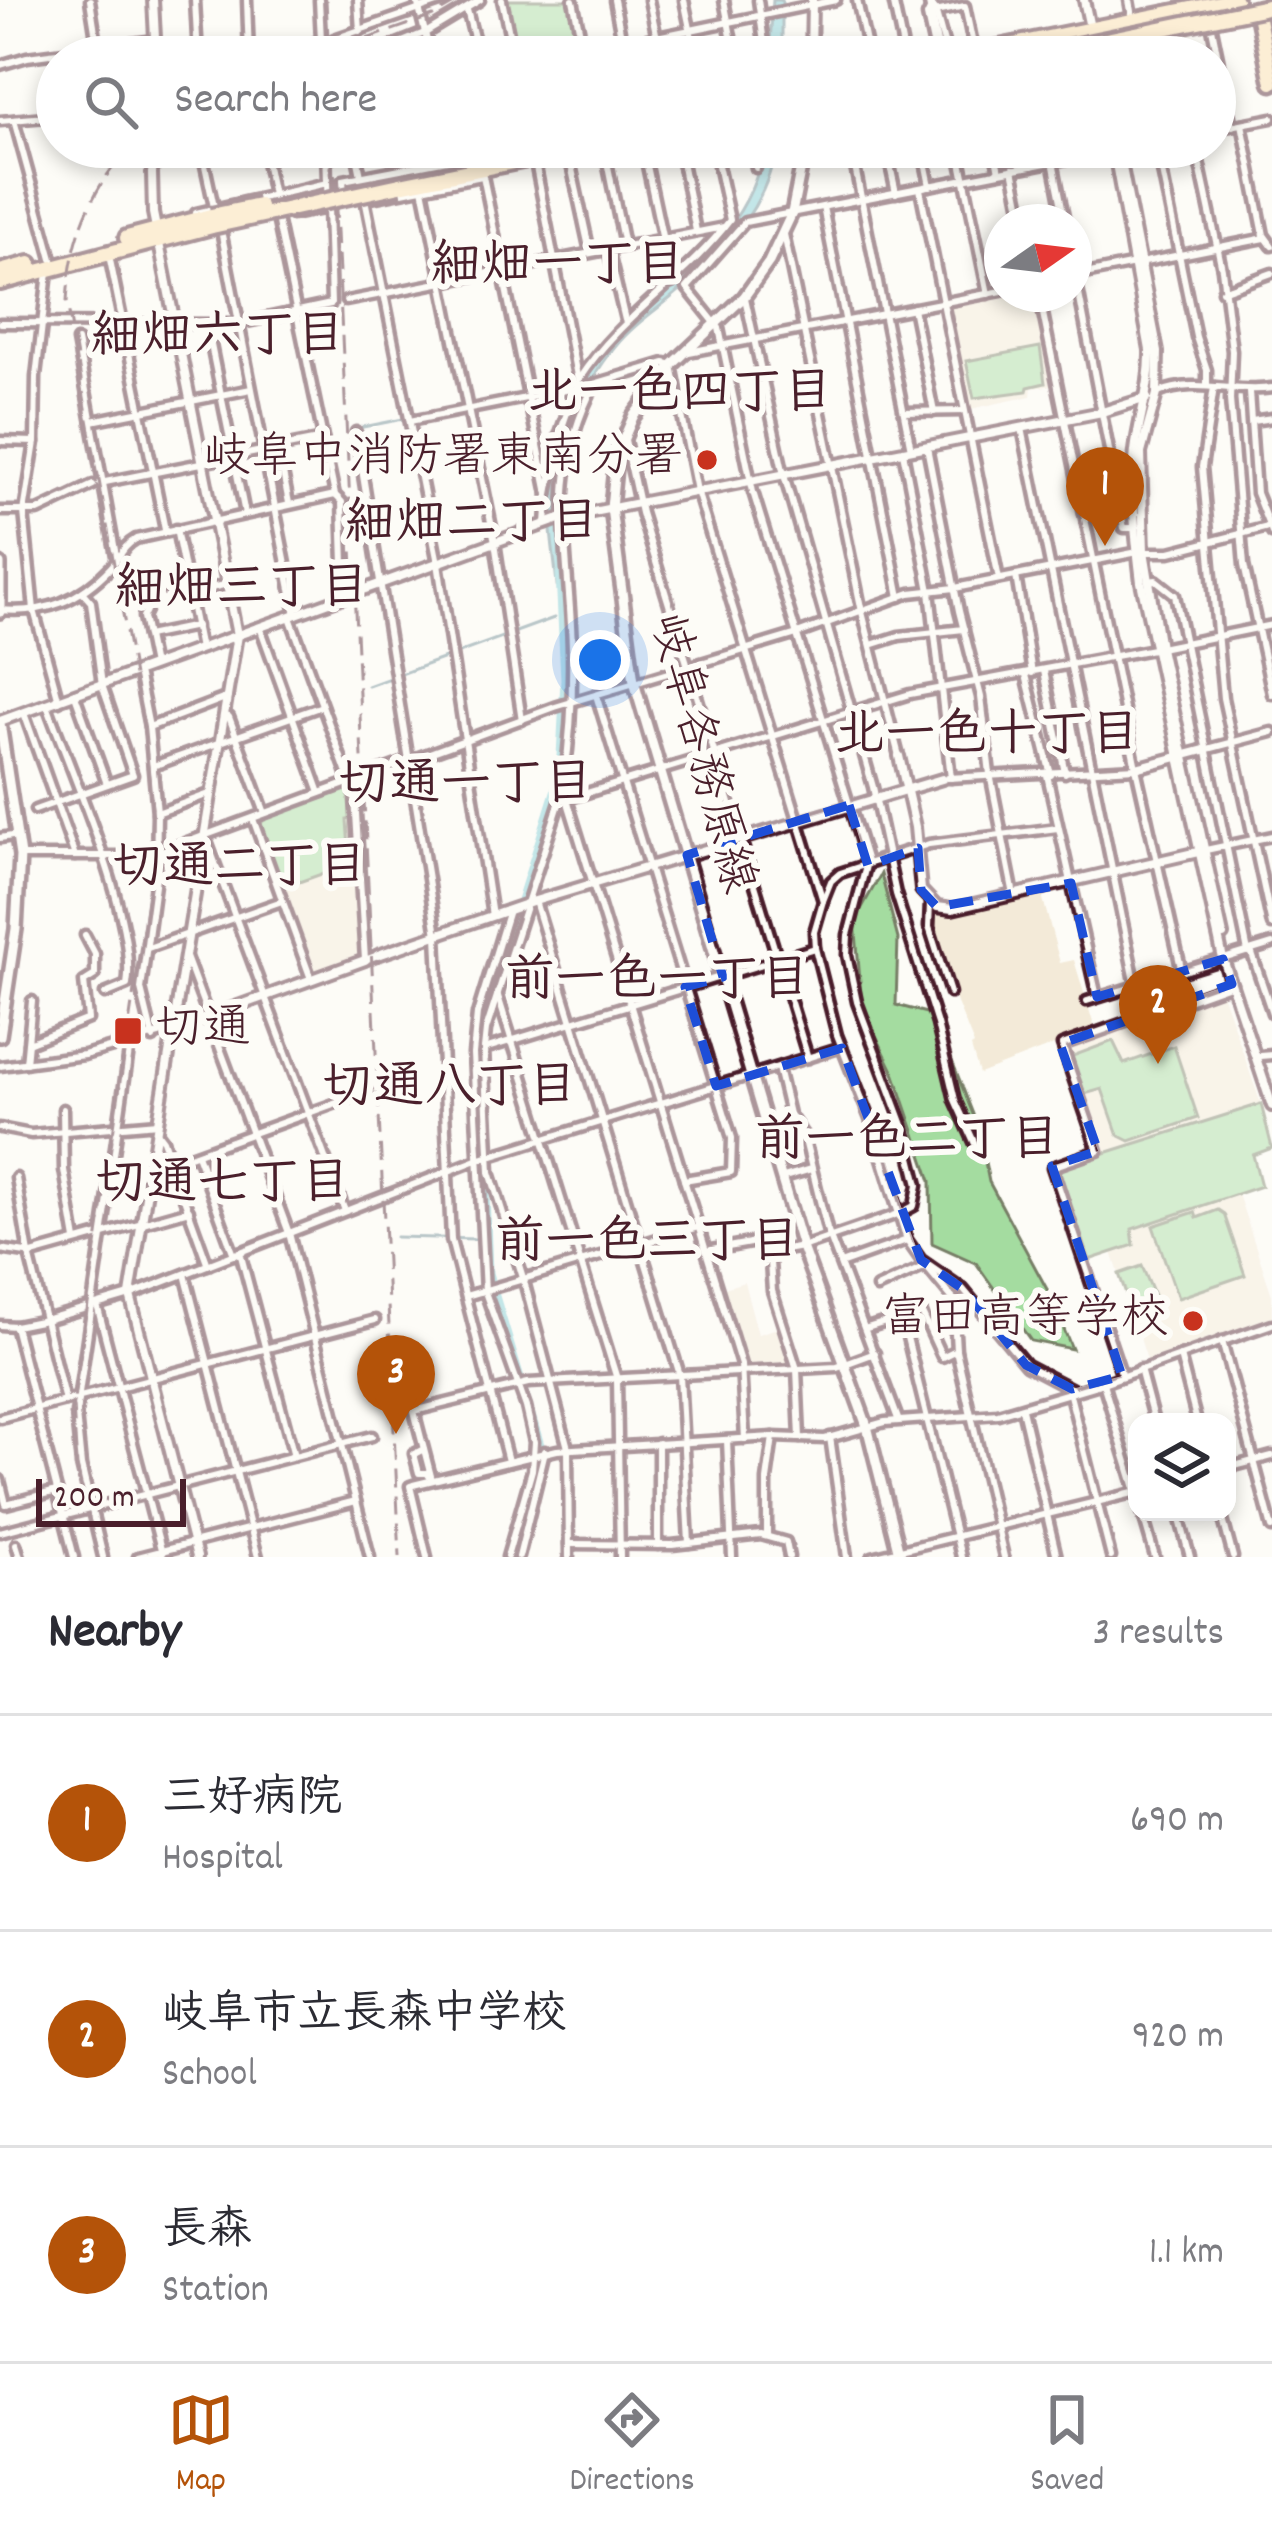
<!DOCTYPE html>
<html lang="en">
<head>
<meta charset="utf-8">
<style>
	:root { --surface:#fff; --page:#f7f7f7; --text:#2b2b33; --muted:#7c7c81; --line:#e1e1e2; --accent:#b45309 }
	body { margin:0; font-family:Dekko,"Klee One",sans-serif; background:var(--page); color:var(--text) }
	.controls { position:absolute; right:36px; bottom:36px; display:grid; overflow:hidden; border-radius:24px; box-shadow:0 6px 18px #0003 }
	.controls button { width:108px; height:108px; display:grid; place-items:center; padding:0; border:0; border-bottom:3px solid var(--line); background:var(--surface); color:var(--text); font:60px sans-serif }
	.compass { position:absolute; left:984px; top:204px; width:108px; height:108px; border-radius:50%; background:var(--surface); box-shadow:0 6px 18px #0003; rotate:76deg }
	.scale { position:absolute; left:36px; bottom:30px; width:150px; box-sizing:border-box; padding-left:12px; border:6px solid #4a1f2b; border-top:0; font-size:33px; line-height:42px; white-space:nowrap; color:#4a1f2b; -webkit-text-stroke:9px #fdfcf7; paint-order:stroke }
	.you { position:absolute; left:600px; top:660px; width:42px; height:42px; margin:-30px; border:9px solid #fff; border-radius:50%; background:#1a73e8; box-shadow:0 0 0 18px #1a73e833 }
	.badge { display:grid; place-items:center; width:78px; height:78px; border-radius:50%; background:var(--accent); color:#fff; font-size:39px; font-weight:700 }
	.pin { position:absolute; translate:-50% -99px; filter:drop-shadow(0 3px 6px #0008) }
	.pin::after { content:''; position:absolute; top:63px; width:42px; height:36px; background:inherit; clip-path:polygon(0 0,100% 0,50% 100%) }
	.list { margin:0; padding:0; list-style:none }
	h2 { display:flex; justify-content:space-between; align-items:center; height:156px; margin:0; padding:0 48px; font-size:51px }
	h2 small { font-size:39px; font-weight:400; color:var(--muted) }
	.list li { display:grid; grid-template-columns:78px 1fr auto; gap:36px; align-items:center; box-sizing:border-box; height:216px; padding:0 48px; border-top:3px solid var(--line) }
	.list b { display:block; font-size:45px; white-space:nowrap }
	.list p { margin:0; font-size:39px; white-space:nowrap; color:var(--muted) }
	.list em { font-size:39px; font-style:normal; color:var(--muted) }
	.icon { flex:none; width:66px; height:66px; fill:none; stroke:currentColor; stroke-width:2; stroke-linecap:round; stroke-linejoin:round }
	.map { position:relative; flex:none; width:1272px; height:1557px; overflow:hidden }
	.search { position:absolute; background:var(--surface); box-shadow:0 6px 18px #0003; left:36px; right:36px; top:36px; height:132px; display:flex; align-items:center; gap:30px; box-sizing:border-box; padding:0 42px; border-radius:66px; color:var(--muted); font-size:45px }
	.sheet { height:804px; background:var(--surface) }
	nav { display:flex; justify-content:space-around; align-items:center; box-sizing:border-box; height:168px; border-top:3px solid var(--line); background:var(--surface); font-size:33px; color:var(--muted) }
	nav a { display:grid; justify-items:center; gap:6px }
	nav .on { color:var(--accent) }
	.map>svg:first-child { display:block }
</style>
</head>
<body>
<div class="map">
<svg width="1272" height="1557" viewBox="0 0 1272 1557">
	<rect width="100%" height="100%" fill="#fdfcf7"/>
	<filter id="ink" filterUnits="userSpaceOnUse"><feTurbulence type="fractalNoise" baseFrequency=".00833" numOctaves="2"/><feDisplacementMap in="SourceGraphic" scale="24" xChannelSelector="R" yChannelSelector="G"/><feConvolveMatrix kernelMatrix="1 2 1 2 8 2 1 2 1" color-interpolation-filters="sRGB"/></filter>
	<g filter="url(#ink)">
		<g fill="#f3ead8">
			<polygon points="1002,294 1037,294 1056,385 1032,388 1031,396 966,410 945,306"/>
			<polygon points="351,786 361,956 311,973 256,822"/>
			<polygon points="1042,895 1060,963 1074,960 1095,1029 979,1074 971,1047 974,1045 955,998 929,916 930,913 967,913"/>
			<polygon points="1222,993 1261,1104 1104,1156 1066,1045"/>
			<polygon points="1238,1194 1272,1295 1272,1319 1148,1363 1112,1252 1134,1245 1131,1229"/>
			<polygon points="744,1282 758,1334 781,1327 794,1368 744,1369 718,1290"/>
		</g>
		<g fill="#a4dca0" stroke="#777e66" stroke-width="3">
			<polygon points="506,0 570,0 579,46 537,57 517,57"/>
			<polygon points="1040,347 1045,383 1028,387 1027,391 974,398 966,361"/>
			<polygon points="351,787 353,819 347,820 350,864 282,888 260,827 263,820"/>
			<polygon points="881,874 898,939 896,1005 934,1015 978,1127 989,1182 1049,1293 1072,1349 1031,1341 976,1263 932,1243 931,1181 895,1075 862,1006 855,920"/>
			<polygon points="1113,1041 1124,1064 1174,1046 1198,1118 1130,1141 1118,1135 1102,1089 1085,1094 1070,1057"/>
			<polygon points="1261,1104 1272,1148 1253,1155 1261,1186 1132,1229 1134,1245 1083,1262 1054,1169"/>
			<polygon points="1218,1210 1224,1214 1245,1275 1178,1298 1153,1226 1195,1212 1197,1218"/>
			<polygon points="1142,1266 1156,1300 1131,1308 1119,1274"/>
		</g>
		<g fill="#7bccd4" stroke="#678790" stroke-width="3">
			<polygon points="773,0 782,0 782,57 769,57"/>
			<path d="M764,147H775C769,204 722,255 679,291C658,309 634,324 616,346C580,388 558,454 557,510C557,534 561,560 564,584L557,585C555,560 550,535 550,511C550,456 571,389 605,346C663,276 746,250 764,147Z"/>
		</g>
		<g fill="none" stroke-linecap="round" stroke-linejoin="round">
			<g stroke="#678790" stroke-width="3">
				<polyline points="349,297 620,243"/>
				<polyline points="353,429 568,386"/>
				<polyline points="368,686 554,618"/>
				<polyline points="375,793 376,776 550,714"/>
				<polyline points="396,1237 476,1239"/>
			</g>
			<polyline stroke="#7bccd4" stroke-width="9" points="514,1557 540,1445 488,1273 479,1034 560,776 565,679 560,573"/>
			<defs>
				<g id="minor">
					<polyline points="90,0 99,57"/>
					<polyline points="195,0 198,57"/>
					<polyline points="247,0 249,57"/>
					<polyline points="358,0 360,31"/>
					<polyline points="417,0 431,57"/>
					<polyline points="502,0 514,57"/>
					<polyline points="573,0 585,57"/>
					<polyline points="614,0 625,57"/>
					<polyline points="649,0 661,57"/>
					<polyline points="684,0 696,57"/>
					<polyline points="724,0 735,57"/>
					<polyline points="758,0 766,57"/>
					<polyline points="857,0 869,57"/>
					<polyline points="893,0 905,57"/>
					<polyline points="1129,0 1132,17"/>
					<polyline points="929,3 935,10 948,57"/>
					<polyline points="929,4 939,53"/>
					<polyline points="467,10 479,57"/>
					<polyline points="930,10 927,16 936,57"/>
					<polyline points="935,12 965,6 974,49"/>
					<polyline points="1211,23 1232,126"/>
					<polyline points="1171,25 1177,57"/>
					<polyline points="1135,40 1139,57"/>
					<polyline points="279,57 321,40 319,0"/>
					<polyline points="337,57 334,39 446,0"/>
					<polyline points="365,57 427,32 480,0"/>
					<polyline points="560,57 836,0"/>
					<polyline points="0,65 27,57 155,40"/>
					<polyline points="14,120 52,259"/>
					<polyline points="0,121 57,116"/>
					<polyline points="1242,124 1264,235 1272,246"/>
					<polyline points="1215,129 1272,118"/>
					<polyline points="201,147 214,207"/>
					<polyline points="263,147 273,195"/>
					<polyline points="326,147 327,183"/>
					<polyline points="355,147 361,176"/>
					<polyline points="417,147 420,164"/>
					<polyline points="532,147 578,381 559,436 548,494"/>
					<polyline points="604,147 624,245"/>
					<polyline points="643,147 672,283"/>
					<polyline points="679,147 696,231"/>
					<polyline points="752,147 756,168"/>
					<polyline points="851,147 911,449"/>
					<polyline points="886,147 896,193"/>
					<polyline points="922,147 930,186"/>
					<polyline points="958,147 988,294"/>
					<polyline points="994,147 999,172"/>
					<polyline points="1029,147 1032,166"/>
					<polyline points="1157,147 1196,337 1207,370 1207,386"/>
					<polyline points="1196,147 1222,269 1232,351 1230,400 1244,565 1272,694"/>
					<polyline points="568,151 590,252"/>
					<polyline points="1053,161 1065,222"/>
					<polyline points="1013,169 1024,222"/>
					<polyline points="483,176 548,494 546,524"/>
					<polyline points="423,188 495,542 522,720"/>
					<polyline points="920,189 999,579"/>
					<polyline points="344,193 343,180 489,152 499,156 497,147"/>
					<polyline points="372,198 482,176"/>
					<polyline points="365,199 438,563 492,916"/>
					<polyline points="823,207 900,597"/>
					<polyline points="196,213 327,183 328,208 292,215"/>
					<polyline points="277,218 335,495 342,502 345,595"/>
					<polyline points="221,230 296,615"/>
					<polyline points="784,234 862,612 899,756"/>
					<polyline points="608,249 625,320"/>
					<polyline points="109,255 165,530"/>
					<polyline points="1074,268 1124,528 1135,528"/>
					<polyline points="48,272 36,377 35,442 24,512 34,610 59,701"/>
					<polyline points="1075,276 1265,238"/>
					<polyline points="1222,291 1272,273"/>
					<polyline points="1039,294 1136,768 1182,972"/>
					<polyline points="745,298 784,475 873,787 896,894 937,1024 955,1100 975,1144"/>
					<polyline points="346,301 724,227"/>
					<polyline points="913,308 934,412"/>
					<polyline points="0,323 238,324 331,304 328,208"/>
					<polyline points="207,325 245,514"/>
					<polyline points="77,341 116,556"/>
					<polyline points="689,352 1002,291"/>
					<path d="M579,379C620,316 685,279 730,220L714,147"/>
					<polyline points="1214,387 1202,467 1223,698 1272,925"/>
					<polyline points="1249,392 1256,493 1272,533"/>
					<path d="M1158,393C1196,377 1232,394 1272,388"/>
					<polyline points="904,412 964,411"/>
					<polyline points="92,421 251,389"/>
					<polyline points="410,421 591,385 665,363 672,365 697,491 823,901"/>
					<polyline points="1252,421 1272,418"/>
					<polyline points="1022,428 1136,986"/>
					<polyline points="356,432 437,935 451,1240 508,1461"/>
					<polyline points="625,440 641,513 808,1058"/>
					<polyline points="0,441 35,442"/>
					<polyline points="927,447 959,611 981,697 990,774 1014,895"/>
					<polyline points="278,448 289,503"/>
					<polyline points="903,452 930,591 951,778"/>
					<polyline points="100,483 323,439"/>
					<polyline points="0,511 38,511 93,485"/>
					<polyline points="176,529 200,649"/>
					<polyline points="1016,576 1032,673"/>
					<polyline points="1148,581 1156,580 1175,595 1248,952"/>
					<path d="M0,610C46,614 79,601 111,567C121,556 122,547 136,539L335,495"/>
					<polyline points="290,617 350,782"/>
					<polyline points="260,627 320,793"/>
					<polyline points="147,636 196,626"/>
					<polyline points="871,645 899,636 964,629"/>
					<polyline points="1160,648 1272,625"/>
					<polyline points="153,666 143,617 150,602 228,584"/>
					<polyline points="1044,671 1065,773"/>
					<polyline points="138,672 149,727 157,813 156,877 141,989 153,1038"/>
					<polyline points="1026,675 1051,775"/>
					<polyline points="75,695 107,784"/>
					<polyline points="596,695 732,1138 731,1172 684,1180"/>
					<path d="M47,705C71,772 138,921 127,985L105,994"/>
					<polyline points="24,713 75,856"/>
					<polyline points="225,716 229,717 265,813"/>
					<polyline points="149,727 228,697"/>
					<polyline points="1204,750 1272,732"/>
					<polyline points="153,766 322,706"/>
					<polyline points="1047,775 1097,997"/>
					<polyline points="948,778 1136,768"/>
					<polyline points="354,781 365,960 378,955"/>
					<path d="M567,799L561,798C570,750 573,699 572,649C570,554 546,475 595,384"/>
					<polyline points="35,810 133,775 102,685 91,602 83,593"/>
					<polyline points="157,813 212,793"/>
					<polyline points="253,819 311,979"/>
					<polyline points="1058,828 929,844 840,873 831,881 823,901 814,932 815,948 837,1035 870,1119 907,1240 921,1260 963,1289 1026,1365 1072,1389"/>
					<polyline points="205,836 345,1211"/>
					<polyline points="0,838 18,835"/>
					<polyline points="1201,851 1272,836"/>
					<polyline points="20,856 149,856 555,707 797,634 910,593 955,588 1138,552 1170,552 1272,526"/>
					<polyline points="535,901 680,1375 689,1543"/>
					<polyline points="930,903 929,927 950,993"/>
					<polyline points="148,948 282,901"/>
					<polyline points="1251,951 1272,1013"/>
					<polyline points="186,957 289,1233 370,1557"/>
					<polyline points="497,993 617,1379 620,1557"/>
					<polyline points="1087,1001 1272,944"/>
					<polyline points="28,1043 88,1019 84,982 95,975 95,954 85,935"/>
					<polyline points="484,1049 486,1030 561,798"/>
					<polyline points="1260,1056 1272,1055"/>
					<polyline points="26,1063 32,1001"/>
					<polyline points="0,1066 84,1055 173,1030"/>
					<polyline points="778,1068 789,1114 804,1136 827,1229 898,1419"/>
					<polyline points="63,1109 64,1170 76,1240"/>
					<polyline points="0,1128 31,1134 158,1123"/>
					<polyline points="157,1132 163,1140 208,1265"/>
					<polyline points="197,1154 234,1255"/>
					<polyline points="784,1177 811,1169"/>
					<polyline points="16,1178 29,1254 65,1401"/>
					<polyline points="109,1185 367,1092"/>
					<polyline points="0,1249 32,1254 189,1210"/>
					<polyline points="706,1251 761,1241 769,1248 772,1291 797,1369 800,1438"/>
					<polyline points="240,1252 294,1456"/>
					<polyline points="769,1253 802,1247 901,1213 914,1206 918,1185 903,1125 857,1002 847,955 848,935 867,862 753,492 719,328 687,288 745,222 1113,150"/>
					<polyline points="843,1263 907,1240"/>
					<polyline points="929,1270 953,1299 956,1350 1004,1557"/>
					<polyline points="185,1274 258,1557"/>
					<polyline points="877,1288 928,1265"/>
					<polyline points="466,1296 698,1227"/>
					<polyline points="97,1305 163,1557"/>
					<polyline points="902,1317 961,1557"/>
					<polyline points="0,1325 15,1326 45,1320 130,1295 477,1160 842,1047"/>
					<polyline points="15,1326 74,1557"/>
					<polyline points="867,1328 921,1311 942,1357 956,1350"/>
					<polyline points="1222,1341 1272,1528"/>
					<polyline points="1180,1356 1197,1422"/>
					<polyline points="1140,1369 1154,1422"/>
					<polyline points="1122,1376 1052,1167 1098,1151 1062,1045 1232,984"/>
					<polyline points="1103,1383 1137,1495"/>
					<polyline points="1069,1391 1111,1557"/>
					<polyline points="1022,1409 1057,1557"/>
					<polyline points="0,1418 375,1320"/>
					<polyline points="830,1437 847,1557"/>
					<polyline points="745,1439 741,1365 567,799 910,694 1153,649"/>
					<polyline points="727,1440 732,1557"/>
					<polyline points="658,1443 658,1545"/>
					<polyline points="424,1449 414,1454 419,1473 427,1473 432,1480 414,1411 528,1383 837,1367 875,1353"/>
					<polyline points="1227,1468 1272,1456"/>
					<polyline points="0,1480 6,1504 57,1491"/>
					<polyline points="1142,1512 1155,1557"/>
					<polyline points="1178,1512 1190,1557"/>
					<polyline points="1221,1512 1233,1557"/>
					<polyline points="0,1532 372,1436"/>
					<polyline points="767,1535 767,1480 773,1437"/>
					<polyline points="16,1544 20,1557"/>
					<polyline points="569,1544 672,1545 761,1535 786,1542 789,1557"/>
					<polyline points="103,1557 81,1465 76,1414 130,1044"/>
					<polyline points="138,1557 356,1501"/>
					<polyline points="427,1557 410,1486 413,1485 557,1450 773,1437 825,1439 885,1422 998,1414 1103,1383 1272,1324"/>
					<polyline points="507,1557 532,1470 534,1442 526,1407 485,1292 473,1054 477,1014 509,910"/>
					<polyline points="519,1557 545,1451"/>
					<polyline points="569,1557 568,1448 524,1281 490,1172 484,1049 815,948"/>
					<polyline points="872,1557 1137,1492"/>
				</g>
				<g id="tertiary">
					<polyline points="153,0 156,57"/>
					<polyline points="1084,0 1090,28"/>
					<polyline points="811,57 812,0"/>
					<polyline points="156,147 152,173 153,213 237,635 130,1295 197,1557"/>
					<path d="M1113,147L1150,350C1151,386 1139,417 1135,451C1130,494 1136,540 1141,582L1223,959L1272,1106"/>
					<polyline points="1118,147 1158,352 1157,394 1141,453 1144,551 1160,648 1223,935"/>
					<polyline points="0,721 562,518 1102,412 1147,398"/>
					<polyline points="899,756 915,827 921,890 937,907 952,909 1198,852"/>
					<polyline points="1136,768 1204,750"/>
					<polyline points="378,955 535,901 942,779"/>
					<polyline points="175,1029 365,960"/>
				</g>
				<g id="secondary">
					<polyline points="805,147 792,213 769,262 744,297 672,365 633,417 616,457 611,508 634,682 802,1247 867,1426 900,1557"/>
					<polyline points="0,564 0,612"/>
					<polyline points="0,723 20,856 16,929 0,1036"/>
				</g>
				<polyline id="primary" points="1258,14 1272,83"/>
				<g id="trunk">
					<polyline points="955,57 1235,0"/>
					<polyline points="400,185 586,147"/>
					<polyline points="127,238 211,216"/>
					<polyline points="0,272 30,264"/>
					<polyline points="0,282 212,226"/>
				</g>
			</defs>
			<use href="#minor" stroke="#4a1f2b" stroke-width="15"/>
			<use href="#tertiary" stroke="#4a1f2b" stroke-width="16"/>
			<use href="#secondary" stroke="#4a1f2b" stroke-width="18"/>
			<use href="#primary" stroke="#4a1f2b" stroke-width="21"/>
			<use href="#trunk" stroke="#4a1f2b" stroke-width="22"/>
			<use href="#minor" stroke="#fdfcf7" stroke-width="6"/>
			<use href="#tertiary" stroke="#fdfcf7" stroke-width="8"/>
			<use href="#secondary" stroke="#fdfcf7" stroke-width="9"/>
			<use href="#primary" stroke="#faddab" stroke-width="12"/>
			<use href="#trunk" stroke="#faddab" stroke-width="14"/>
			<g stroke="#4a1f2b" stroke-width="3" stroke-dasharray="18 9" stroke-linecap="butt">
				<polyline points="326,0 329,57"/>
				<polyline points="315,57 433,16 461,0"/>
				<polyline points="333,147 400,1557"/>
				<path d="M98,1557L77,1466L73,1406L148,895L152,809L145,737L67,302C70,244 89,188 131,147"/>
			</g>
			<defs>
				<g id="trunk-bridge">
					<polyline points="1023,57 1272,6"/>
					<polyline points="211,216 259,206"/>
					<polyline points="212,226 400,185"/>
				</g>
			</defs>
			<use href="#trunk-bridge" stroke="#4a1f2b" stroke-width="22" stroke-linecap="butt"/>
			<use href="#trunk-bridge" stroke="#faddab" stroke-width="14"/>
		</g>
	</g>
	<path d="M0 0H1272V1557H0ZM849,805L868,866L918,848L921,890L937,907L1071,883L1097,997L1223,959L1232,984L1060,1044L1098,1151L1052,1166L1122,1376L1072,1389L1026,1365L963,1289L921,1260L842,1048L716,1086L685,987L723,977L687,855Z" fill="#fdfcf7" fill-opacity=".55" fill-rule="evenodd"/>
	<path fill="none" stroke="#1d4ed8" stroke-width="9" stroke-dasharray="24 15" stroke-linejoin="round" d="M849,805L868,866L918,848L921,890L937,907L1071,883L1097,997L1223,959L1232,984L1060,1044L1098,1151L1052,1166L1122,1376L1072,1389L1026,1365L963,1289L921,1260L842,1048L716,1086L685,987L723,977L687,855Z"/>
	<g fill="#c8321e" stroke="#fdfcf7" stroke-width="4.5">
		<circle cx="707" cy="460" r="12"/>
		<rect x="113" y="1016" width="30" height="30" rx="6"/>
		<circle cx="1193" cy="1321" r="12"/>
	</g>
	<g text-anchor="middle" dominant-baseline="central" stroke-width="12" stroke-linejoin="round" paint-order="stroke">
		<g font-size="48" fill="#4a1f2b" stroke="#fdfcf7" text-anchor="end">
			<text x="683" y="460">岐阜中消防署東南分署</text>
			<text x="155" y="1031" text-anchor="start">切通</text>
			<text x="1169" y="1321">富田高等学校</text>
		</g>
		<g font-size="48" fill="#4a1f2b" stroke="#fdfcf7">
			<text transform="translate(699 754) rotate(75)">岐阜各務原線</text>
		</g>
		<g font-size="51" font-weight="bold" fill="#4a1f2b" stroke="#fdfcf7">
			<text x="558" y="269">細畑一丁目</text>
			<text x="218" y="340">細畑六丁目</text>
			<text x="680" y="397">北一色四丁目</text>
			<text x="472" y="527">細畑二丁目</text>
			<text x="242" y="592">細畑三丁目</text>
			<text x="987" y="739">北一色十丁目</text>
			<text x="466" y="788">切通一丁目</text>
			<text x="240" y="871">切通二丁目</text>
			<text x="657" y="984">前一色一丁目</text>
			<text x="450" y="1091">切通八丁目</text>
			<text x="907" y="1144">前一色二丁目</text>
			<text x="223" y="1187">切通七丁目</text>
			<text x="647" y="1246">前一色三丁目</text>
		</g>
	</g>
</svg>
<div class="controls">
<button><svg class="icon" aria-label="layers" viewBox="0 0 24 24"><path d="M12 4l9 5-9 5-9-5zM3 14l9 5 9-5"/></svg></button>
</div>
<svg class="compass" viewBox="-18 -18 36 36"><path d="M0-13l5 13h-10z" fill="#e53935"/><path d="M0 13l5-13h-10z" fill="#7c7c81"/></svg>
<div class="scale">200 m</div>
<div class="you"></div>
<div class="pin badge" style="left:1105px;top:546px">1</div>
<div class="pin badge" style="left:1158px;top:1064px">2</div>
<div class="pin badge" style="left:396px;top:1434px">3</div>
<div class="search"><svg class="icon" aria-label="search" viewBox="0 0 24 24"><circle cx="10" cy="10" r="6"/><path d="M15 15l6 6"/></svg>Search here</div>
</div>
<section class="sheet">
<h2>Nearby<small>3 results</small></h2>
<ul class="list">
<li><span class="badge">1</span><div><b>三好病院</b><p>Hospital</p></div><em>690 m</em></li>
<li><span class="badge">2</span><div><b>岐阜市立長森中学校</b><p>School</p></div><em>920 m</em></li>
<li><span class="badge">3</span><div><b>長森</b><p>Station</p></div><em>1.1 km</em></li>
</ul>
</section>
<nav>
<a class="on"><svg class="icon" aria-label="map" viewBox="0 0 24 24"><path d="M3 6l6-2 6 2 6-2v14l-6 2-6-2-6 2zM9 4v14M15 6v14"/></svg>Map</a>
<a><svg class="icon" aria-label="directions" viewBox="0 0 24 24"><path d="M12 3l9 9-9 9-9-9zM9 14v-3h6M13 9l2 2-2 2"/></svg>Directions</a>
<a><svg class="icon" aria-label="saved" viewBox="0 0 24 24"><path d="M7 4h10v16l-5-4-5 4z"/></svg>Saved</a>
</nav>
</body>
</html>
